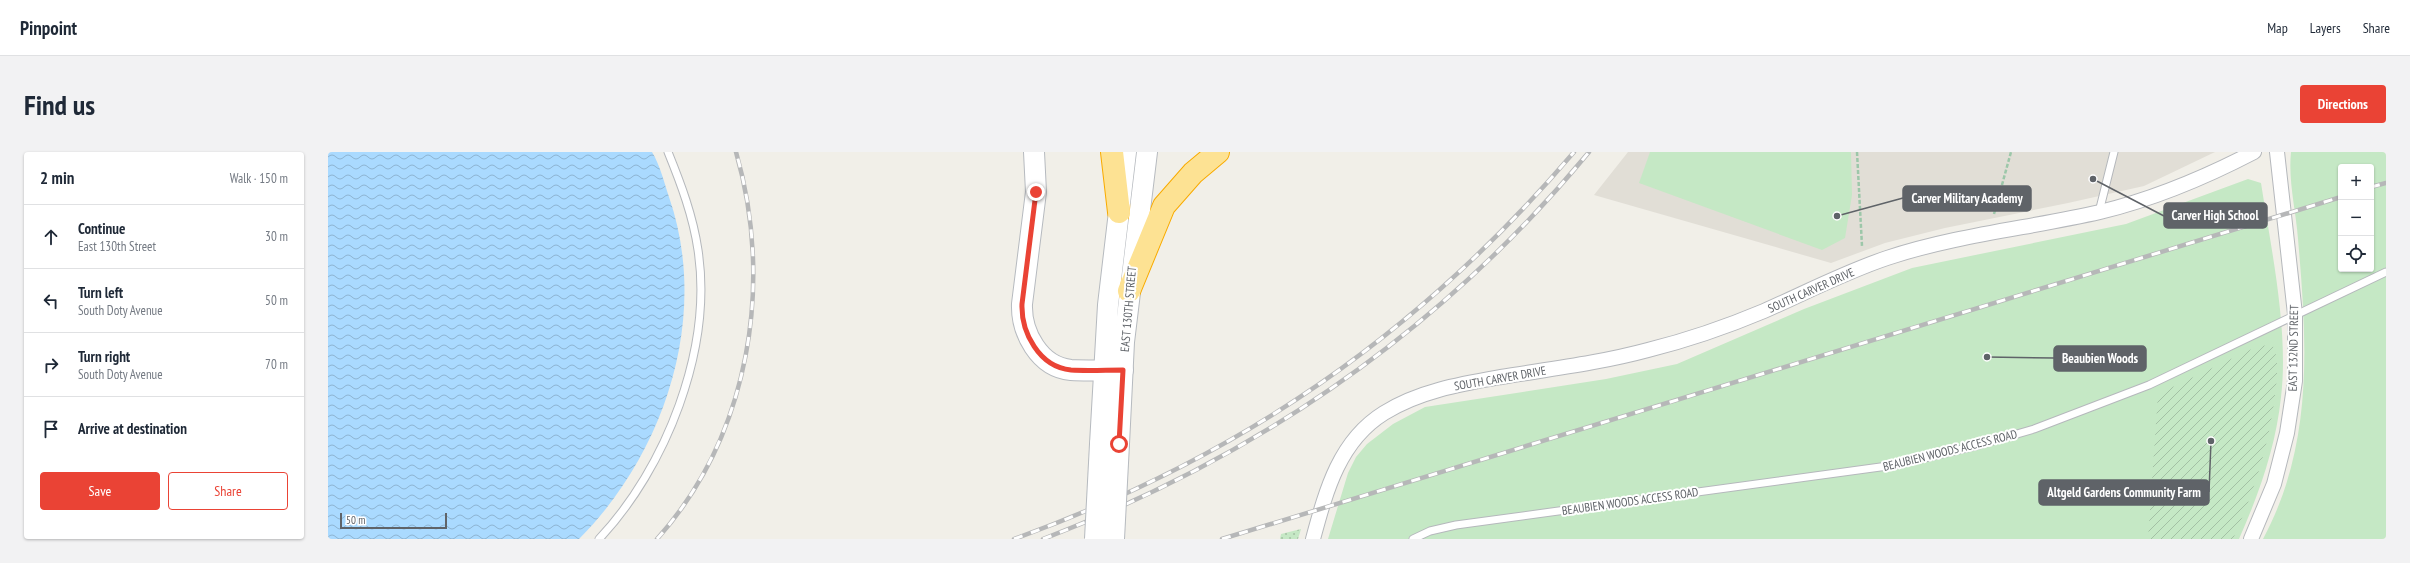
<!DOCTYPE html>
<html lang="en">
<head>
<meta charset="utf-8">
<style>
	:root { --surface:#fff; --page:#f2f2f3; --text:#1f2937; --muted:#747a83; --line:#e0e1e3; --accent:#ea4335 }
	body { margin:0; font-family:"PT Sans Narrow",sans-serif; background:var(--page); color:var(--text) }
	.controls { position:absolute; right:12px; top:12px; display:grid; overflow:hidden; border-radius:4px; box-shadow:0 1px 3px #0004 }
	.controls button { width:36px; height:36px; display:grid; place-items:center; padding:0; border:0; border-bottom:1px solid var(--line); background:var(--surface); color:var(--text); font:20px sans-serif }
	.scale { position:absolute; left:12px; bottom:10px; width:107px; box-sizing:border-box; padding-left:4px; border:2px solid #5f6368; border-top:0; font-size:11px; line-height:14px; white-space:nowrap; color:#5f6368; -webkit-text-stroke:3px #fff; paint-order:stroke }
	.stop { position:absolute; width:12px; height:12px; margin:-9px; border:3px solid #ea4335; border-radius:50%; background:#fff }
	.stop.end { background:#ea4335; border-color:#fff; box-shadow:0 1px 4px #0008 }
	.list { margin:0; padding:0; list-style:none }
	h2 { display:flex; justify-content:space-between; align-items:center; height:52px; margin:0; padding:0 16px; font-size:17px }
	h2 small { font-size:13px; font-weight:400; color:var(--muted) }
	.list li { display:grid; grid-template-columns:26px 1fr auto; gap:12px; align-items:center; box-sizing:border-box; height:64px; padding:0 16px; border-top:1px solid var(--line) }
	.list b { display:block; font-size:15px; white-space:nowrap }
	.list p { margin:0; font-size:13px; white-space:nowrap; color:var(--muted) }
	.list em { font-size:13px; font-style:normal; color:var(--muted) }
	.actions { display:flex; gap:8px; padding:12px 16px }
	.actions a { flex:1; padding:9px 0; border:1px solid var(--accent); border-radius:4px; text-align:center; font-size:14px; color:var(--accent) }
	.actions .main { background:var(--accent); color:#fff }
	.icon { flex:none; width:22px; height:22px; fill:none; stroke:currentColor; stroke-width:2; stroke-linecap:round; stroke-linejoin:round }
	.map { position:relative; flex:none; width:2058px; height:387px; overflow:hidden; border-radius:4px }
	header { display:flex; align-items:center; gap:24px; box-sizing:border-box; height:56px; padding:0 20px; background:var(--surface); border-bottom:1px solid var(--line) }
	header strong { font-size:19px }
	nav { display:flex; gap:22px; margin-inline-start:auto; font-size:14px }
	.intro { display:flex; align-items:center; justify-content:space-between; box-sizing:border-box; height:96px; padding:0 24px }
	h1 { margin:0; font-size:28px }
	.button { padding:10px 18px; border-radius:4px; background:var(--accent); color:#fff; font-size:14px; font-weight:700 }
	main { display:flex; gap:24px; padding:0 24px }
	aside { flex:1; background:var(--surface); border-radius:4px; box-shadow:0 1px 3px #0004 }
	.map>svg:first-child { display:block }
</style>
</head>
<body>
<header>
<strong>Pinpoint</strong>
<nav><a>Map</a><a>Layers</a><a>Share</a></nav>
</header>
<div class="intro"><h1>Find us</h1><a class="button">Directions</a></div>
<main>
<aside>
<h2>2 min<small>Walk · 150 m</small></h2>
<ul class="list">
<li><svg class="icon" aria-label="ahead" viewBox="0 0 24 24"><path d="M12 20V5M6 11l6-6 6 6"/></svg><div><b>Continue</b><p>East 130th Street</p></div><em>30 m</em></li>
<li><svg class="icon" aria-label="left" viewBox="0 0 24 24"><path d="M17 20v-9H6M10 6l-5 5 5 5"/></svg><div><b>Turn left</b><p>South Doty Avenue</p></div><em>50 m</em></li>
<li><svg class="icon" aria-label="right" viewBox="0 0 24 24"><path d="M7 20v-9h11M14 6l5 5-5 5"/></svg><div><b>Turn right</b><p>South Doty Avenue</p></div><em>70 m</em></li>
<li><svg class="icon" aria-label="arrive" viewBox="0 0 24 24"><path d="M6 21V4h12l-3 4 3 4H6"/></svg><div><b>Arrive at destination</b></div></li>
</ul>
<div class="actions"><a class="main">Save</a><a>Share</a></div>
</aside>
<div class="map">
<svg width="2058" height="387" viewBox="0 0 2058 387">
	<defs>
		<pattern id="grass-dots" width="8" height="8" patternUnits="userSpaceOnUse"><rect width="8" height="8" fill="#c5e8c5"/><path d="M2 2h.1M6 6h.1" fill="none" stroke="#a3c0a4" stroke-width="1.8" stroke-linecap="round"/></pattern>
		<pattern id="garden-furrows" width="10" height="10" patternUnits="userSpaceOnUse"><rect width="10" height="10" fill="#c5e8c5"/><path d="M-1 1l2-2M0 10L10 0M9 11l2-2" fill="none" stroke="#a3c0a4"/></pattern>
		<pattern id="water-waves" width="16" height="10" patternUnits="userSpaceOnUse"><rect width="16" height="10" fill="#aadaff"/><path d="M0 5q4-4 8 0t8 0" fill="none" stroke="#8eb4d2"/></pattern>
	</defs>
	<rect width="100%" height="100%" fill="#f1efe8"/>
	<polygon fill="#e1ded6" points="1300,0 1887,0 1816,34 1740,51 1617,76 1557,91 1503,111 1266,43"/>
	<polygon fill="url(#grass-dots)" points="973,377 970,387 952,387 953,382"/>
	<g fill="#c5e8c5" fill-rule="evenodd">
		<polygon points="1322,0 1523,0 1524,43 1517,86 1494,98 1311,31"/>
		<path d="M1963,0H2058V387H1935C1986,292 1979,191 1970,87C1968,59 1960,29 1963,0ZM2013,15H2043V117H2013Z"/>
		<path d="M1920,27L1933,31C1943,96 1961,180 1953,245C1948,294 1931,342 1911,387H1000L1020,321L1028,305L1039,292L1065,272L1097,255L1278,227L1349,212L1476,157L1584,116L1798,72Z"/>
	</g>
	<path fill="url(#garden-furrows)" d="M1939,193L1946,195C1951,211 1949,227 1947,243C1941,294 1926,340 1905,387H1820L1830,242L1926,196Z"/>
	<path fill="url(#water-waves)" d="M0,0H324C332,13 336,30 341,45C382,163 338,300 251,387H0Z"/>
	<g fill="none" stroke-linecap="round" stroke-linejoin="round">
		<defs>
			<g id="lane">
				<polyline points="1771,60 1786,0"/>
				<path d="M271,387C338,316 385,197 370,98C365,64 353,32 340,0"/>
				<polyline points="1085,387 1102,379 1128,373 1567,313 1651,293 1706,277 1821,233 2058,120"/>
			</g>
			<g id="street">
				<path d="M985,387C998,339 1011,289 1056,261C1091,239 1133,232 1173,225C1222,217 1272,211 1320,198C1360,188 1398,175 1436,159C1477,141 1517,120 1559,106C1628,83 1702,76 1772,60C1826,47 1878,25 1926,0"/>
				<polyline points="1923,387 1946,332 1959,281 1967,229 1967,162 1949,0"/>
			</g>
			<g id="secondary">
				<path d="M706,0L708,40L694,152C693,180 711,215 743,218C760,219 778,218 795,218"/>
				<polyline points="772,292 780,153 798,0"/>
				<polyline points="791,292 796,190 819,0"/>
			</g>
			<g id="highway">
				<polyline points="784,0 791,60"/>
				<polyline points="801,139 836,54 865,21 890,0"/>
			</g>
		</defs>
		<use href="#lane" stroke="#b5b8bc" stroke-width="9"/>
		<use href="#street" stroke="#b5b8bc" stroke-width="16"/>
		<use href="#secondary" stroke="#b6babf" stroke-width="22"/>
		<use href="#highway" stroke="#f9ab00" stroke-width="24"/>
		<g stroke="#9cc7a9" stroke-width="2.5" stroke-dasharray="4 2" stroke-linecap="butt">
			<polyline points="1529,0 1534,94"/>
			<polyline points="1666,62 1683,0"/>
		</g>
		<use href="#lane" stroke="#fff" stroke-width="7"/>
		<use href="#street" stroke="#fff" stroke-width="14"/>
		<use href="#secondary" stroke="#fff" stroke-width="20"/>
		<use href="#highway" stroke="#fde293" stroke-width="22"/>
		<defs>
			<g id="rail">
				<polyline points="2043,35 2058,31"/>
				<path d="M329,387C422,283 446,131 408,0"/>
				<path d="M686,387C911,306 1091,182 1246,0"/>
				<path d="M715,387C929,305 1114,178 1261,0"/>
				<polyline points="894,387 2013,45"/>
			</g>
		</defs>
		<use href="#rail" stroke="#b6b7b8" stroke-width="4.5"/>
		<use href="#rail" stroke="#fff" stroke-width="3" stroke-dasharray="9" stroke-linecap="butt"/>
		<defs>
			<g id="secondary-bridge">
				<polyline points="767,387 772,292"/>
				<polyline points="786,387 791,292"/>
			</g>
		</defs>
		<use href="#secondary-bridge" stroke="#b6babf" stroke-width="22" stroke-linecap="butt"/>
		<use href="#secondary-bridge" stroke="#fff" stroke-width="20"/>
	</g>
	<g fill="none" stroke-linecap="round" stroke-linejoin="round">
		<path stroke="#ea4335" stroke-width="5" d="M708,40L694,152C693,180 711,215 743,218C760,219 778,218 795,218L791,292"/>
	</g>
	<g text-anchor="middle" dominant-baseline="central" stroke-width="4" stroke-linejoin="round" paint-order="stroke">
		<g font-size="12" fill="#5f6368" stroke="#fff">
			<text transform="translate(1483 138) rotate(-24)">SOUTH CARVER DRIVE</text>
			<text transform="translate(800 157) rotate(-85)">EAST 130TH STREET</text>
			<text transform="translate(1965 196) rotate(-89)">EAST 132ND STREET</text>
			<text transform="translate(1172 226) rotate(-10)">SOUTH CARVER DRIVE</text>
			<text transform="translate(1622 298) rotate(-14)">BEAUBIEN WOODS ACCESS ROAD</text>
			<text transform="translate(1302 349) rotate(-8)">BEAUBIEN WOODS ACCESS ROAD</text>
		</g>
	</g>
	<path fill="none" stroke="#5f6368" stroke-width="1.5" d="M1509 64L1575 46M1765 27L1836 64M1659 205L1726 206M1883 289L1881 340"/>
	<g fill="#5f6368" stroke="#fff" stroke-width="1.5">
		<circle cx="1509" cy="64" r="4"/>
		<circle cx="1765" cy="27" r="4"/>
		<circle cx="1659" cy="205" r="4"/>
		<circle cx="1883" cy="289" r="4"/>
	</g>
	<g fill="#5f6368" stroke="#5f6368" stroke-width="1.5">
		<rect x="1575" y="34" width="128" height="25" rx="4"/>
		<rect x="1836" y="51" width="103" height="25" rx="4"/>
		<rect x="1726" y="194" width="92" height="25" rx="4"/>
		<rect x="1711" y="328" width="170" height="25" rx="4"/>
	</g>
	<g font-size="13" text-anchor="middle" font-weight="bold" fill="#fff">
		<text x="1639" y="51">Carver Military Academy</text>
		<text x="1887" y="68">Carver High School</text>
		<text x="1772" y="211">Beaubien Woods</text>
		<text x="1796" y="345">Altgeld Gardens Community Farm</text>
	</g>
</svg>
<div class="controls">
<button>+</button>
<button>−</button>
<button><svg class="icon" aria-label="locate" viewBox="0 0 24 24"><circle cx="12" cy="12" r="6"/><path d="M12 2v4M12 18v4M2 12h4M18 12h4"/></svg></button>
</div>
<div class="scale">50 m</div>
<div class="stop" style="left:791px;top:292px"></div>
<div class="stop end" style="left:708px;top:40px"></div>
</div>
</main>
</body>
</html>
